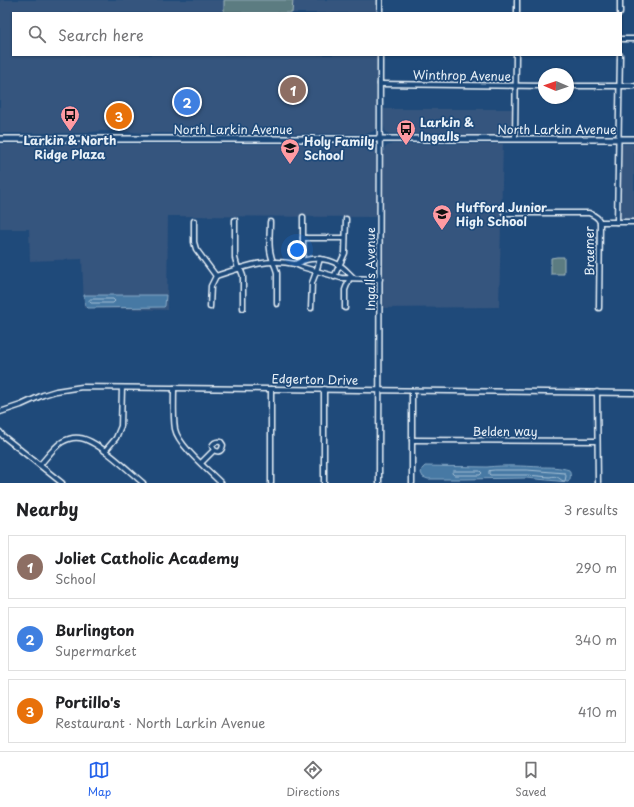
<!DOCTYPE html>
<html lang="en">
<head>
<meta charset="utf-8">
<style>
	:root { --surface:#fff; --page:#f6f6f6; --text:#202124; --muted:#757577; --line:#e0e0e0; --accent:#2563eb }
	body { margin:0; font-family:"Playpen Sans",sans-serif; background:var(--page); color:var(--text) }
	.compass { position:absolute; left:538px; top:68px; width:36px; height:36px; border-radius:50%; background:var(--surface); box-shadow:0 1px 3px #0004; rotate:272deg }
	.you { position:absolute; left:297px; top:250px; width:14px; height:14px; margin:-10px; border:3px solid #fff; border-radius:50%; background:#1a73e8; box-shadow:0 0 0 6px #1a73e833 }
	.badge { display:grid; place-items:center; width:26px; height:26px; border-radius:50%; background:var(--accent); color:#fff; font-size:13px; font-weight:700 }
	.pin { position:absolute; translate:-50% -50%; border:2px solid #fff; box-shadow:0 1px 4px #0006 }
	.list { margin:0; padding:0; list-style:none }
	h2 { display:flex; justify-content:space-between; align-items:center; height:52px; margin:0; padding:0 16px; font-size:17px }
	h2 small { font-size:13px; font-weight:400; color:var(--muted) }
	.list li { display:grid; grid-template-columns:26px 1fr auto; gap:12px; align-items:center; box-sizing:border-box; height:64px; margin:0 8px 8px; padding:0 8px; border:1px solid var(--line); border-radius:0px }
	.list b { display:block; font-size:15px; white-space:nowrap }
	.list p { margin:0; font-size:13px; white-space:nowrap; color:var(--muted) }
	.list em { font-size:13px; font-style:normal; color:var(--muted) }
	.icon { flex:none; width:22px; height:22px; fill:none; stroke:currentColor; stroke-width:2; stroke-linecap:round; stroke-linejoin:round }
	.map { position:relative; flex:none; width:634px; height:483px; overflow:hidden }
	.search { position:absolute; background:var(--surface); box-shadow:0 1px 3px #0004; left:12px; right:12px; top:12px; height:44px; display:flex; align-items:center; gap:10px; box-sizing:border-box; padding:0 14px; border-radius:0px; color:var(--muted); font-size:15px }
	.sheet { height:268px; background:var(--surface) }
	nav { display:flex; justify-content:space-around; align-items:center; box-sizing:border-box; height:56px; border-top:1px solid var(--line); background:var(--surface); font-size:11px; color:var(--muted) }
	nav a { display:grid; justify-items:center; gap:2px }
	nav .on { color:var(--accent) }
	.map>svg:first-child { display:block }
</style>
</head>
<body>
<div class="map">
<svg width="634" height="483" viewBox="0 0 634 483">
	<rect width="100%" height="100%" fill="#1f4a7a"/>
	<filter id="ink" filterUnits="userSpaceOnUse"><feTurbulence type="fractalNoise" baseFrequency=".025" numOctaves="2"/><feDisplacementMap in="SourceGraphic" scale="8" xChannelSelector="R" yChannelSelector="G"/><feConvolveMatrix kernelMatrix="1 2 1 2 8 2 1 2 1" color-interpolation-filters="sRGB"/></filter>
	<g filter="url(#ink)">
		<g fill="#34547e">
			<polygon points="0,0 376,0 376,13 13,13 13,55 376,55 376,127 374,131 366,134 144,133 119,131 102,131 84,133 0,133"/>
			<polygon points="384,109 518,109 519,135 389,134 385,131 384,126"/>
			<polygon points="0,144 367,144 373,147 376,151 376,217 168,216 167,310 84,308 82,259 30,261 29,229 0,229"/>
			<polygon points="392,144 503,144 499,307 383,308 382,154 384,149 387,146"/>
			<polygon points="615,144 634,144 634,225 614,224"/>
		</g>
		<g fill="#5b7c81" stroke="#a2b6bc">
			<polygon points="224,0 293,0 292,13 224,13"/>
			<polygon points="557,257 564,257 564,274 551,274 551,258"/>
		</g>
		<g fill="#4679a4" stroke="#87a9c6">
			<polygon points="84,295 166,295 165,306 164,307 87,308 85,306"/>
			<path d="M425,466L487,467C505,465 523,466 541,467C550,467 560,467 569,470C571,474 571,479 568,482L526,478L465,479H428L423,477L421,473L422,469Z"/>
		</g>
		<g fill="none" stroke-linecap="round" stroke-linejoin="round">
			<g stroke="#a7c1d6" stroke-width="1">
				<polygon points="91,299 113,299 115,301 113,303 91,303 89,301"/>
				<path d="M495,470H527L565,473L566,476L565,481H563C558,478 557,475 550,477L527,475H490L489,474V471Z"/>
				<polygon points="454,471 480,471 482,473 480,475 454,475 452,473"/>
			</g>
			<defs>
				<g id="minor">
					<polyline points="620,0 620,13"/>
					<polyline points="380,13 380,0"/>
					<polyline points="517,13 517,0"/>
					<polyline points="621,39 634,39"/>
					<polyline points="380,84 544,86"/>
					<polyline points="568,86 634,86"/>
					<polyline points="515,139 516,55"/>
					<path d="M504,213H589C594,215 598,217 600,222L599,308"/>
					<polyline points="235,220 235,258 238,269"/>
					<polyline points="194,221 194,242 196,249 216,276"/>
					<path d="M270,222C270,233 268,245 271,255C272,261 276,267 277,273V304"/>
					<polyline points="600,222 634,222"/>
					<polyline points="617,222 620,55"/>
					<polyline points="303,238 345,238"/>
					<polyline points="301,262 303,254 303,217"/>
					<polyline points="240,268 243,276 243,308"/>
					<path d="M216,276C244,267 265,258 295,264"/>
					<polyline points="334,277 345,253 346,219"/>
					<path d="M354,278C349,274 345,268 339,265C326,257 309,257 295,264L302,267L341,278L380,279"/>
					<polyline points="210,307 211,286 216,276"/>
					<polyline points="311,308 312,283 315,275 320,259"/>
					<polyline points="345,308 345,290 350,277"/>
					<path d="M174,388C174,401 173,417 175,429C178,445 209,471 221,483"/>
					<polyline points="597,392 598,483"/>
					<polyline points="0,412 21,405 43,395 56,391 82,387 634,393"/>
					<polyline points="0,432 3,436 62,483"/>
					<polyline points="412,440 597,441"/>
					<polyline points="105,451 116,438 121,426 122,388"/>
					<path d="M201,463L214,450C219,453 222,451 223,445L221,442C216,441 214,442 212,446L214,450"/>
					<path d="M40,465C46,458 55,446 62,442C67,439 74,437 80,438C97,440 129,471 143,483"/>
					<polyline points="271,483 271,389"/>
					<polyline points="324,483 324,389"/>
					<polyline points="379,483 380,55"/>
					<polyline points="412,483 412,391"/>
				</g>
				<polyline id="major" points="0,139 634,139"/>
			</defs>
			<use href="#minor" stroke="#e8f1f8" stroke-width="7"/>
			<use href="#major" stroke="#e8f1f8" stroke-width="8"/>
			<use href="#minor" stroke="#1f4a7a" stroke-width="4"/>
			<use href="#major" stroke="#1f4a7a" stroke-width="5"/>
		</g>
	</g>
	<defs>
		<symbol id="bus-pin" viewBox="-11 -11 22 30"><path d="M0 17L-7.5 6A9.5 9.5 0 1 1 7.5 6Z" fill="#ff9aa2" stroke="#1f4a7a"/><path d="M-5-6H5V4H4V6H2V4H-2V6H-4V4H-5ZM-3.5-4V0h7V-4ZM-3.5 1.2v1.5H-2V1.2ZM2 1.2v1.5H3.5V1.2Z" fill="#111"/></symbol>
		<symbol id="school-pin" viewBox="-11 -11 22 30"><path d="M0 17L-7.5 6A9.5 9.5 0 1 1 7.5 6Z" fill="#ff9aa2" stroke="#1f4a7a"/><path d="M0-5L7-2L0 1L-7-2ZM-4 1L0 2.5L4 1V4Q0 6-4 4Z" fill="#111"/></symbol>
	</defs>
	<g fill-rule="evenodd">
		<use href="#bus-pin" x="59" y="104" width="22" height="30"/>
		<use href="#bus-pin" x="395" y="118" width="22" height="30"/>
		<use href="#school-pin" x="279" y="137" width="22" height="30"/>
		<use href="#school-pin" x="431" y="203" width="22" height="30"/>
	</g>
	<g text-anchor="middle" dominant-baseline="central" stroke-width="3.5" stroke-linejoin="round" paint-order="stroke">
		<g font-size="12" fill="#e8f1f8" stroke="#1f4a7a">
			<text transform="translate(462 75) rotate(1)">Winthrop Avenue</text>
			<text x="233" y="129">North Larkin Avenue</text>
			<text x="557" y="129">North Larkin Avenue</text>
			<text transform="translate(589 251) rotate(-90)">Braemer</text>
			<text transform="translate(370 269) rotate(-90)">Ingalls Avenue</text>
			<text transform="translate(315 379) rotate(1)">Edgerton Drive</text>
			<text x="505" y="431">Belden way</text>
		</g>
		<g font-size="12" font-weight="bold" fill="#e8f1f8" stroke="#1f4a7a" text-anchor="start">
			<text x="420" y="122">Larkin &amp;<tspan x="420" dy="14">Ingalls</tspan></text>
			<text x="70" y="140" text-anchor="middle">Larkin &amp; North<tspan x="70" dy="14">Ridge Plaza</tspan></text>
			<text x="304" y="141">Holy Family<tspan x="304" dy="14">School</tspan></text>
			<text x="456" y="207">Hufford Junior<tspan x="456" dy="14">High School</tspan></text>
		</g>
	</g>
</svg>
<svg class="compass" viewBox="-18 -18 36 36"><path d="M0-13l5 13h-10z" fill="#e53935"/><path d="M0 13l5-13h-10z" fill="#757577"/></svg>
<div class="you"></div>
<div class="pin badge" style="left:293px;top:90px;background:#8d6e63">1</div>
<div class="pin badge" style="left:187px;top:102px;background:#3f7fe0">2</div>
<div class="pin badge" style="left:119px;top:116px;background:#e8710a">3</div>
<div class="search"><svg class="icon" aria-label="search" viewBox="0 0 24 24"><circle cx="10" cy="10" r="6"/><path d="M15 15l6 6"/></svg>Search here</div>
</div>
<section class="sheet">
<h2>Nearby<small>3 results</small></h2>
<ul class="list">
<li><span class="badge" style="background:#8d6e63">1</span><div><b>Joliet Catholic Academy</b><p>School</p></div><em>290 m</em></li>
<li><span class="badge" style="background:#3f7fe0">2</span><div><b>Burlington</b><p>Supermarket</p></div><em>340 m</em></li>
<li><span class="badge" style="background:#e8710a">3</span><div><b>Portillo's</b><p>Restaurant · North Larkin Avenue</p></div><em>410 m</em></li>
</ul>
</section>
<nav>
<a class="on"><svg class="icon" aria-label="map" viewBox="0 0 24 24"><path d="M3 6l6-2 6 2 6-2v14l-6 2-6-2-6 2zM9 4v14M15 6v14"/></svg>Map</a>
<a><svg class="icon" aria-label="directions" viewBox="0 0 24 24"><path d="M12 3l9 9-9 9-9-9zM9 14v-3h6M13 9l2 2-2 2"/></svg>Directions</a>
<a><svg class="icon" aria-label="saved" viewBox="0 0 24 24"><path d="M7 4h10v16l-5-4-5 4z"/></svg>Saved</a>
</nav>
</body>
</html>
